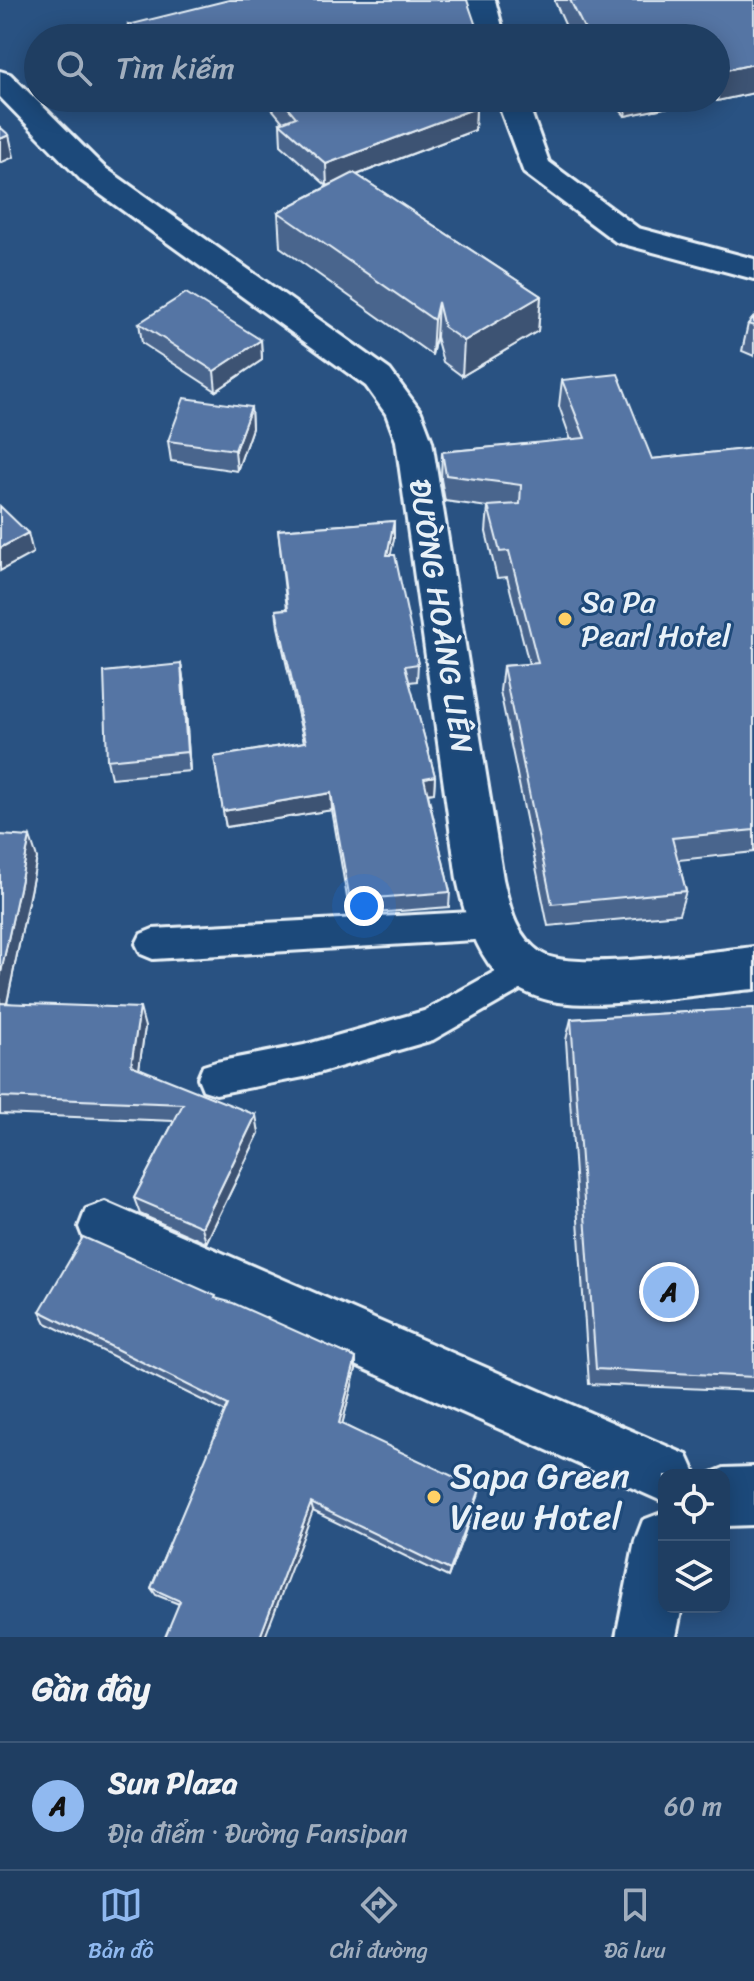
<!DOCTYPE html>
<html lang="vi">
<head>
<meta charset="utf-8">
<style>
	:root { --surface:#1f3e62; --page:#274568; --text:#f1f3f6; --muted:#a1aebe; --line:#3c5777; --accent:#90b9f0 }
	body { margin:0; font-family:Sriracha,sans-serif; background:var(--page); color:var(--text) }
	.controls { position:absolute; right:24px; bottom:24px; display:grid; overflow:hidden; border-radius:16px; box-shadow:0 4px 20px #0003 }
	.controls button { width:72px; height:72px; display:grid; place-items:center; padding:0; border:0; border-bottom:2px solid var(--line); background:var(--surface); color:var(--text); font:40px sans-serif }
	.you { position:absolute; left:364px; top:906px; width:28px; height:28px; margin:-20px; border:6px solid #fff; border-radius:50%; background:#1a73e8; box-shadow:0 0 0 12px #1a73e833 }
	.badge { display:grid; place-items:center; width:52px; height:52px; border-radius:50%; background:var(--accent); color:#111; font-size:26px; font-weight:700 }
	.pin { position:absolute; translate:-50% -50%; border:4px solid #fff; box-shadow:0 2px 8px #0006 }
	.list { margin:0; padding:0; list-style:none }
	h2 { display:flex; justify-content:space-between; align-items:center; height:104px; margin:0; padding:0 32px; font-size:34px }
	h2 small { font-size:26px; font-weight:400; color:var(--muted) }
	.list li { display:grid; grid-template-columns:52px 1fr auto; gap:24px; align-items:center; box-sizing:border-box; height:128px; padding:0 32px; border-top:2px solid var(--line) }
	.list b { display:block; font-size:30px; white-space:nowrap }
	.list p { margin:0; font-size:26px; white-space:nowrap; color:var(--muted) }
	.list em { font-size:26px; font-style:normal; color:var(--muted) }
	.icon { flex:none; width:44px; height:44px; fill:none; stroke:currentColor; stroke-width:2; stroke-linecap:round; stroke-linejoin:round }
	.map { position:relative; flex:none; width:754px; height:1637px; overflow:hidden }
	.search { position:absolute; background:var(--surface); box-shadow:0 4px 20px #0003; left:24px; right:24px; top:24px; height:88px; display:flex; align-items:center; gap:20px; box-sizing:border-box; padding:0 28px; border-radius:44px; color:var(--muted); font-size:30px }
	.sheet { height:232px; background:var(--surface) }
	nav { display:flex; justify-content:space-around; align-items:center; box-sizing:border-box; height:112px; border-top:2px solid var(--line); background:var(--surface); font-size:22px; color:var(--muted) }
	nav a { display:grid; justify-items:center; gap:4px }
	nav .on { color:var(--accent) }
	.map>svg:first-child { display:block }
</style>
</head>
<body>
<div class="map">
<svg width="754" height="1637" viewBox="0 0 754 1637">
	<rect width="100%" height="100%" fill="#295282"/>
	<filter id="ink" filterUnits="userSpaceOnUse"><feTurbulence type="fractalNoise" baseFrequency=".0125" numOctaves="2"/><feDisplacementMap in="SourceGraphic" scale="16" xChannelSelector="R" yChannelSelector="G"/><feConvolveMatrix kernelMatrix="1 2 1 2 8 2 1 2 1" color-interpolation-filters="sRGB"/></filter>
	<g filter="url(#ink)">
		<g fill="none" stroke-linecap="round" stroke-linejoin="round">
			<defs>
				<g id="service">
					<polygon points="491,911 503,915 508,925 503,935 491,939 153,959 141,954 136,944 141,934 153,929"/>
					<polygon points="526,954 538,958 543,969 538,980 433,1040 304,1077 216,1094 203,1090 198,1078 203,1066 216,1062 304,1045 424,1011"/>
				</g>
				<g id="minor">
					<polygon points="0,71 10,74 104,167 108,174 104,181 93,183 82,181 0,97"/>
					<polygon points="105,1202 687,1455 696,1475 664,1475 664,1502 86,1245 79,1227 86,1209"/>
					<polygon points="754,1467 754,1525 724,1526 724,1475 707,1475 724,1468"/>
					<polygon points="664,1512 664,1607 682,1607 676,1637 616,1637 635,1541 643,1520"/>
				</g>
				<g id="tertiary">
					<polygon points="467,0 495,0 505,38 477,38"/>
					<polygon points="496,98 526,98 549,162 638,228 754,259 754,279 616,242 524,173"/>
				</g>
				<path id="secondary" d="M93,165L104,167L390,370L421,412L432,441L503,879C510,908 515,935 541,953C570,973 713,951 754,947V989C697,994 613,1009 558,1002C535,999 503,984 489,964C471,938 464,910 457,879L396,441L386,414L366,386L82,181L78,174L82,167Z"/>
			</defs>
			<use href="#service" stroke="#e8f1f8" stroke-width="6"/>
			<use href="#minor" stroke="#e8f1f8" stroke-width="6"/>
			<use href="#tertiary" stroke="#e8f1f8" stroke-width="6"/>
			<use href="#secondary" stroke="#e8f1f8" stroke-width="6"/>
			<use href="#service" fill="#1f4a7a" fill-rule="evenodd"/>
			<use href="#minor" fill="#1f4a7a" fill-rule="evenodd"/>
			<use href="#tertiary" fill="#1f4a7a" fill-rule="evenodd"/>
			<use href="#secondary" fill="#1f4a7a" fill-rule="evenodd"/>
		</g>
		<g fill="#49658d" stroke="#e8f1f8" stroke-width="2">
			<polygon points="555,0 754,0 754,93 717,101 714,98 716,98 716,38 571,38 555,2"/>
			<polygon points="128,25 138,38 129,38"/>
			<polygon points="263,98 465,98 476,108 475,130 357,175 541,296 538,331 462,376 443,362 436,337 432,355 280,247 278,212 334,183 327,186 281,145 280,123 283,122"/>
			<polygon points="610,98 713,98 625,116"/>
			<polygon points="754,317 754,356 742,351 748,324"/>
			<polygon points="139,323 261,340 262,360 216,391 142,343"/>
			<polygon points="562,380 652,459 754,448 754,852 678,860 686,891 679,914 548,926 500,691 503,666 529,664 507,577 497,578 486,532 488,507 445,501 441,479 442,452 571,440 559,406"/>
			<polygon points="251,407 252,428 237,471 171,461 168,441"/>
			<polygon points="394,521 394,539 390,555 418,664 417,681 409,682 435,776 434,793 428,794 450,892 449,907 350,915 332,810 226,827 214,757 304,742 278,627 276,610 287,609 278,530"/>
			<polygon points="181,664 184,684 190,771 111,778 107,760"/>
			<polygon points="0,835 37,858 7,1003 145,1027 139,1068 259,1133 206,1243 140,1214 134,1198 174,1121 0,1114"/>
			<polygon points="754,1008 754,1391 589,1384 566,1040 571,1019"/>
			<polygon points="217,1299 356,1358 356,1369 342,1424 478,1497 448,1577 313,1511 179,1604 156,1595 151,1588 226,1412 46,1323 40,1311"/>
		</g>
		<g fill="#3c5273" stroke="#e8f1f8" stroke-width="2">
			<polygon points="754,64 754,93 717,101 722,71"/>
			<polygon points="719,68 716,84 716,69"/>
			<polygon points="628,98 713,98 625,116"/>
			<polygon points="476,108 475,130 327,186 326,164"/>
			<polygon points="9,135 14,157 0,163 0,139"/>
			<polygon points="541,296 538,331 462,376 464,341"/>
			<polygon points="438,302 436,337 432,355 434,320"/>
			<polygon points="261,340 262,360 216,391 214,371"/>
			<polygon points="251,407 252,428 237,471 235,450"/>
			<polygon points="394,521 394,539 387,572 387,555"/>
			<polygon points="28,533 33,553 0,571 0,548"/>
			<polygon points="181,664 184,684 190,771 187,752"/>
			<polygon points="435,776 434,793 423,794 424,778"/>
			<polygon points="331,793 332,810 226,827 223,811"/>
			<polygon points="30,837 37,858 3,1022 0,1016 0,977"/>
			<polygon points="140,1008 145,1027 137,1083 131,1065"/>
			<polygon points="256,1115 259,1133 206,1243 202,1227"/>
			<polygon points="356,1358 356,1369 340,1433 339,1423"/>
			<polygon points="480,1489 478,1497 448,1577 450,1570"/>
			<polygon points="311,1503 313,1511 265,1637 260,1637"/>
		</g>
		<g fill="#5575a4" stroke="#e8f1f8" stroke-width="2">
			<polygon points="229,0 467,0 480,38 138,38 128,25"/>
			<polygon points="570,0 754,0 754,64 722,71 719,68 716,69 716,38 589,38"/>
			<polygon points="280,98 465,98 476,108 326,164 280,123 296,117"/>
			<polygon points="0,127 9,135 0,139"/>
			<polygon points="354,173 541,296 464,341 444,327 438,302 434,320 278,212"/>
			<polygon points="186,293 261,340 214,371 139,323"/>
			<polygon points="754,317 754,326 748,324"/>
			<polygon points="618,374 652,459 754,448 754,830 672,838 686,891 552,904 503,666 538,663 509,551 500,552 488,506 520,504 521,485 446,475 442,452 585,438 562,380"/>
			<polygon points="184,398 251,407 235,450 168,441"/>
			<polygon points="0,506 28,533 0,548"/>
			<polygon points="394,521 387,555 395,555 418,664 405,666 435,776 424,778 450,892 350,900 331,793 223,811 214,757 306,742 276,610 288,609 278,530"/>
			<polygon points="181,664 187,752 107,760 104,672"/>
			<polygon points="0,835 30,837 0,977"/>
			<polygon points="0,1003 140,1008 131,1065 256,1115 202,1227 134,1198 183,1104 0,1097"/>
			<polygon points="754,1008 754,1377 596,1369 571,1019"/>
			<polygon points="83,1237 216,1296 215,1298 233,1303 356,1358 339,1423 480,1489 450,1570 311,1503 260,1637 165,1637 180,1601 151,1588 228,1405 40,1311"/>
		</g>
	</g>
	<g fill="#ffd166" stroke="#1f4a7a" stroke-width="3">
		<circle cx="565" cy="619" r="8"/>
		<circle cx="434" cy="1497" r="8"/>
	</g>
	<g text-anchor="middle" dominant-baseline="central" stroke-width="6" stroke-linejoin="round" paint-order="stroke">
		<g font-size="30" fill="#e8f1f8" stroke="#1f4a7a" text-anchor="start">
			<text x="581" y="602">Sa Pa<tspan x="581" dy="34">Pearl Hotel</tspan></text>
		</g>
		<g font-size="30" fill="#e8f1f8" stroke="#1f4a7a">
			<text transform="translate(441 616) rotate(81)">ĐƯỜNG HOÀNG LIÊN</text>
		</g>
		<g font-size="36" fill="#e8f1f8" stroke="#1f4a7a" text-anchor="start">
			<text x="450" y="1476">Sapa Green<tspan x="450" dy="41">View Hotel</tspan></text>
		</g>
	</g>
</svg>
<div class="controls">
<button><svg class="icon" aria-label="locate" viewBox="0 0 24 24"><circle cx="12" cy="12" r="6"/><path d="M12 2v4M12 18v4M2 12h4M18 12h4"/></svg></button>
<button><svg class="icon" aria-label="layers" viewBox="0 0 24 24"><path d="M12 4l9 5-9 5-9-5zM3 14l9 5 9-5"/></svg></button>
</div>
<div class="you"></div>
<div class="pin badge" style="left:669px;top:1292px">A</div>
<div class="search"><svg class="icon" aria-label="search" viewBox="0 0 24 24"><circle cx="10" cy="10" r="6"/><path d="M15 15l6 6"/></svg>Tìm kiếm</div>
</div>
<section class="sheet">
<h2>Gần đây<small></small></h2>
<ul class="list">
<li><span class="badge">A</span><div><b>Sun Plaza</b><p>Địa điểm · Đường Fansipan</p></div><em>60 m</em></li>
</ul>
</section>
<nav>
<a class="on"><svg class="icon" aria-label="map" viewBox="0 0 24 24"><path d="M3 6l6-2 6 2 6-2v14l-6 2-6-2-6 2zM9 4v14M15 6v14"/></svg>Bản đồ</a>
<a><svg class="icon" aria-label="directions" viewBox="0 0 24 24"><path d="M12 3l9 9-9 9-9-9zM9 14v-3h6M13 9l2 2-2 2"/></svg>Chỉ đường</a>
<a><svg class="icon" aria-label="saved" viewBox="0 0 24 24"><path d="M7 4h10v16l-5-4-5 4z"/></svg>Đã lưu</a>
</nav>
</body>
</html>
